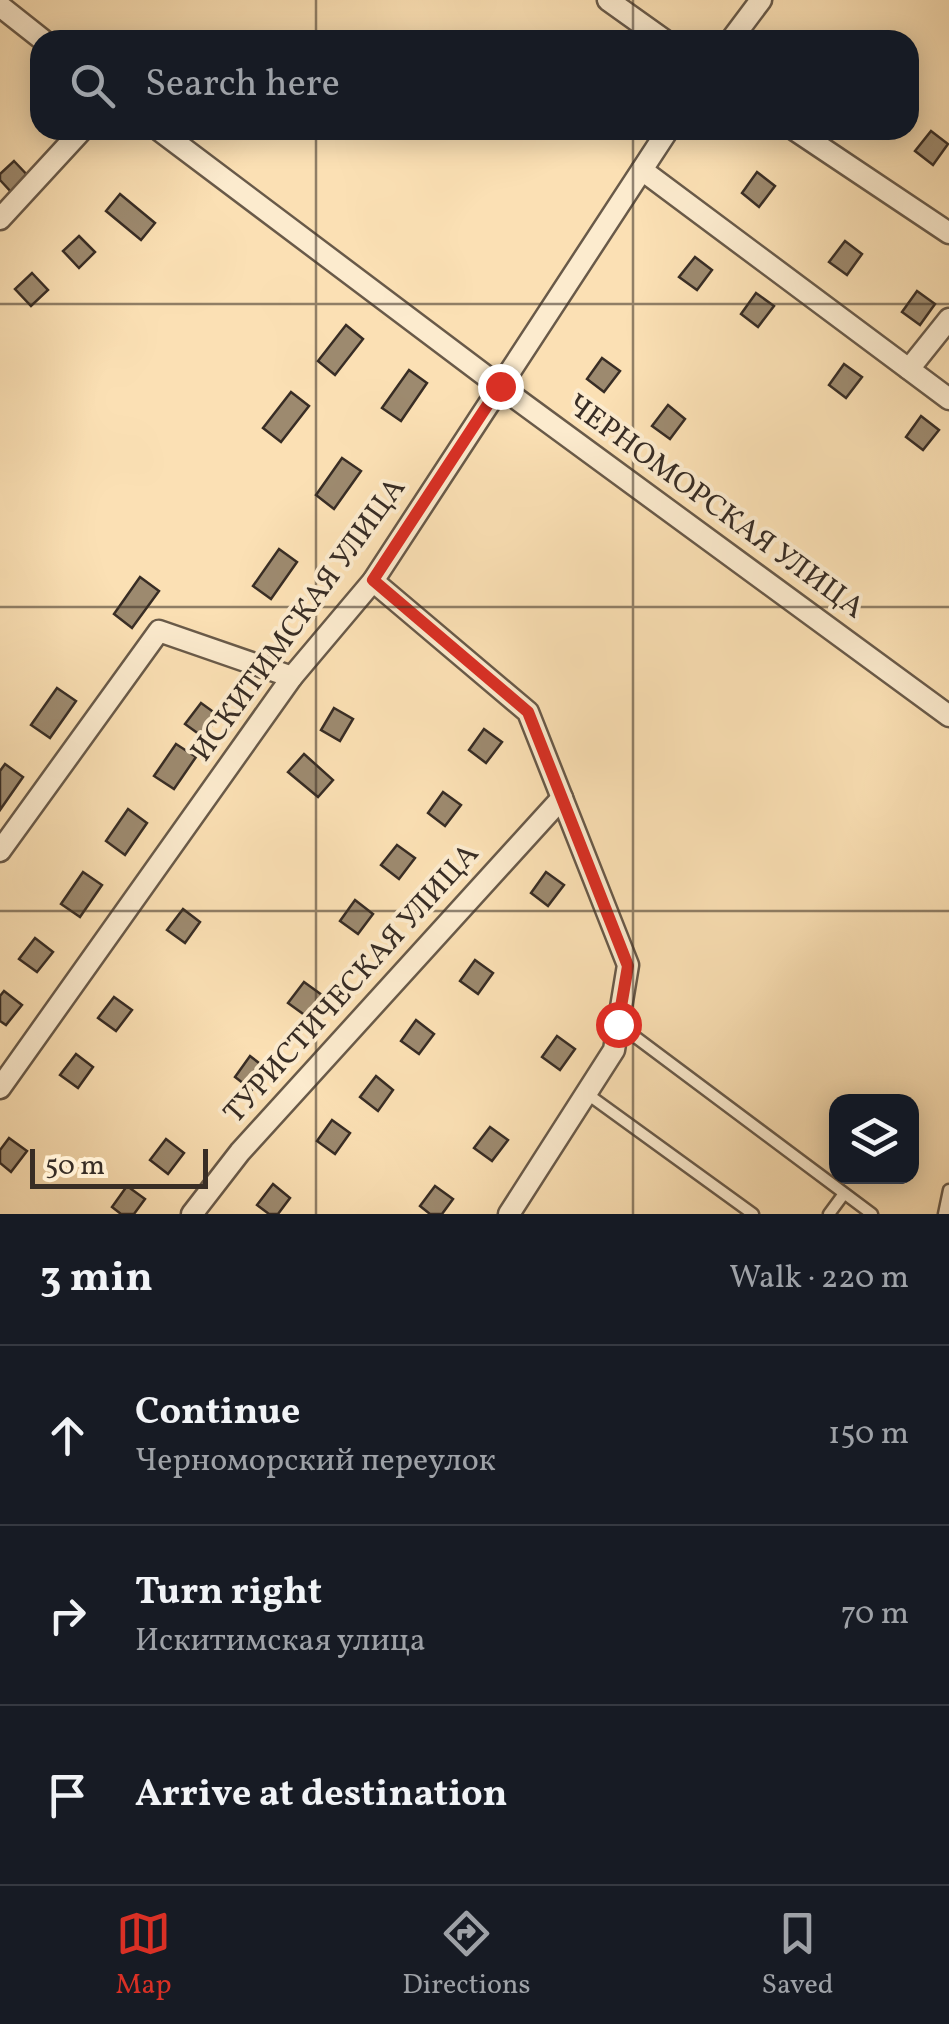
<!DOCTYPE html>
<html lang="en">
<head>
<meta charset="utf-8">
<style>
	:root { --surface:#171b24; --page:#20242c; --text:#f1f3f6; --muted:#9ea1a6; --line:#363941; --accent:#d93025 }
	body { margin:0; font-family:Vollkorn,serif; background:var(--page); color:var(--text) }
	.controls { position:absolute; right:30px; bottom:30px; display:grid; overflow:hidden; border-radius:20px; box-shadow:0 5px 25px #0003 }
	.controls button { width:90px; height:90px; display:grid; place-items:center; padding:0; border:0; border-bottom:2px solid var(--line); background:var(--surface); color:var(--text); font:50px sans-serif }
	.scale { position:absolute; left:30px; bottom:25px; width:178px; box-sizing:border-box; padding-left:10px; border:5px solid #382d25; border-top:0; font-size:28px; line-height:35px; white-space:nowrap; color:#382d25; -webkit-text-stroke:8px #fcebce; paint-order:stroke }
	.stop { position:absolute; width:30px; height:30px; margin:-22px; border:8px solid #d93025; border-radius:50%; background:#fff }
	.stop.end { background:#d93025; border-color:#fff; box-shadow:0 2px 10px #0008 }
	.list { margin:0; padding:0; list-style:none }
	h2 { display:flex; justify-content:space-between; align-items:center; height:130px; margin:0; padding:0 40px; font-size:42px }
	h2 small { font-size:32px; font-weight:400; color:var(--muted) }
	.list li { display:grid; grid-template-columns:65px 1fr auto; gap:30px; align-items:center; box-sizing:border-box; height:180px; padding:0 40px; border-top:2px solid var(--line) }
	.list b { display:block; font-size:38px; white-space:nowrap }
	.list p { margin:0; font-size:32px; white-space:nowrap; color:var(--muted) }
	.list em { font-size:32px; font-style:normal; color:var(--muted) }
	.icon { flex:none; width:55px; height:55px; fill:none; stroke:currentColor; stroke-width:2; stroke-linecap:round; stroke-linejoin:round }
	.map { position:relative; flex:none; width:949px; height:1214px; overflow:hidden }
	.search { position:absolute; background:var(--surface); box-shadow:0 5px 25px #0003; left:30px; right:30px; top:30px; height:110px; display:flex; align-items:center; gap:25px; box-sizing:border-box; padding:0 35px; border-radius:30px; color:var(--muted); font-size:38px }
	.sheet { height:670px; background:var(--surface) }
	nav { display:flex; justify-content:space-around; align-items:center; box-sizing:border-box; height:140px; border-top:2px solid var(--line); background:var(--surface); font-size:28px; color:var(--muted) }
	nav a { display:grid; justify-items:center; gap:5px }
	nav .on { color:var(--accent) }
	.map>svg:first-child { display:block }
</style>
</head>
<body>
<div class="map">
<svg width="949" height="1214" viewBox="0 0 949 1214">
	<rect width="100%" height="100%" fill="#fbe0b4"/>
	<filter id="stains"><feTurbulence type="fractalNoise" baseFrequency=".002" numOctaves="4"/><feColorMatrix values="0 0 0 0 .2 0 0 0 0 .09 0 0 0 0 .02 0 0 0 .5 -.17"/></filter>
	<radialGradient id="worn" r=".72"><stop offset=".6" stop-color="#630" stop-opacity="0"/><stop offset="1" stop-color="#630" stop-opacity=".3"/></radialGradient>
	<g fill="#9d8a6f" stroke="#382d25" stroke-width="2.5">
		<polygon points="931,131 948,144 933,165 915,151"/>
		<polygon points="14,161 30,178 13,194 0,180 0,174"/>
		<polygon points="757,172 775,186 759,207 742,193"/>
		<polygon points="120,194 155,223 141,240 106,211"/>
		<polygon points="79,236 95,252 79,268 63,251"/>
		<polygon points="845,241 862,254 847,275 829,262"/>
		<polygon points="695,257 712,270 697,290 679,277"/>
		<polygon points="32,273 48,290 31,306 15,289"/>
		<polygon points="917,291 935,304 920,325 902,312"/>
		<polygon points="756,293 774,306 758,327 741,314"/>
		<polygon points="346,325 363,339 335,375 318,361"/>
		<polygon points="602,358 620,371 604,392 587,379"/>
		<polygon points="844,364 862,377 846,398 829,385"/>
		<polygon points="409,370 427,383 401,421 382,408"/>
		<polygon points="291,392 309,406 281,442 263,428"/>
		<polygon points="668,405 685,419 670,439 652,426"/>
		<polygon points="921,416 939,430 923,450 906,437"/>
		<polygon points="342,458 361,471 334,509 316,495"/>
		<polygon points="279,549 297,562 271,599 253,586"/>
		<polygon points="140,577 159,591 132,628 114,614"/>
		<polygon points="57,688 76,701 50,738 31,725"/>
		<polygon points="201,703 219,716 203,737 185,724"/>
		<polygon points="334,708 353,719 340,741 321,730"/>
		<polygon points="484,729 502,742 486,763 469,750"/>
		<polygon points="176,744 196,757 174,789 154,776"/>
		<polygon points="304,754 333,780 318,797 288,772"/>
		<polygon points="5,764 23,777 0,810 0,771"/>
		<polygon points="443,792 461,805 445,826 428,813"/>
		<polygon points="128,809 147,823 125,855 106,841"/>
		<polygon points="397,845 415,858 399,879 381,865"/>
		<polygon points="83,872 102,885 80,917 61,904"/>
		<polygon points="546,872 564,885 548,906 531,893"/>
		<polygon points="355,900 373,914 358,934 340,921"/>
		<polygon points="183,909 200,922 185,943 167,930"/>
		<polygon points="35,938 53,952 37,972 19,959"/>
		<polygon points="475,960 493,973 478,994 460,981"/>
		<polygon points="304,982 322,995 306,1016 288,1003"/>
		<polygon points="4,991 22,1005 6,1025 0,1021 0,996"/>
		<polygon points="114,997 132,1010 116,1031 98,1018"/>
		<polygon points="416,1020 434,1034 419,1054 401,1041"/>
		<polygon points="557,1036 575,1049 560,1070 542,1057"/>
		<polygon points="76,1054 93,1067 78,1088 60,1075"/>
		<polygon points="250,1056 268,1070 252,1090 235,1077"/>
		<polygon points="376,1076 393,1090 378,1111 360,1097"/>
		<polygon points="332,1120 350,1133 335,1154 317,1141"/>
		<polygon points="490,1127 508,1140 492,1161 474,1148"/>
		<polygon points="9,1138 27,1151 11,1172 0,1163 0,1150"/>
		<polygon points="166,1139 184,1153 168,1174 150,1160"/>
		<polygon points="273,1184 290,1198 278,1214 269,1214 257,1205"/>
		<polygon points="127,1186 145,1199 134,1214 121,1214 112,1207"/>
		<polygon points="435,1186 453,1199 442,1214 430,1214 420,1206"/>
	</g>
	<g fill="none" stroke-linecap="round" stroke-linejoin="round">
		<defs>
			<g id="lane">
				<polyline points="618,1024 872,1214"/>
				<polyline points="586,1093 753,1214"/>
				<polyline points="829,1214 843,1195"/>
				<polyline points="944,1214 949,1190"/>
			</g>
			<g id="street">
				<polyline points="608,0 664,40"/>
				<polyline points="0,6 43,40"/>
				<polyline points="731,40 761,0"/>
				<polyline points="159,130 499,386 949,716"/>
				<polyline points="795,130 949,233"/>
				<polyline points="642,170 949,399"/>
				<polyline points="0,219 82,130"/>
				<polyline points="909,369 949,319"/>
				<polyline points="373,581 528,712 628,965 614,1050 509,1214"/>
				<polyline points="0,851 159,631 292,677"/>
				<polyline points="0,1088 292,677 373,581 668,130"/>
				<polyline points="192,1214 240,1152 562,798"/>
			</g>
		</defs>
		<use href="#lane" stroke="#695a49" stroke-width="15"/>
		<use href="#street" stroke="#695a49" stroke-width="25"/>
		<use href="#lane" stroke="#fcebce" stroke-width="10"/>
		<use href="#street" stroke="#fcebce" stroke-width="20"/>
	</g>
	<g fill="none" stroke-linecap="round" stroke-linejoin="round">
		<polyline stroke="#d93025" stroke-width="12" points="500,386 373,580 528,712 628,966 618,1024"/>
	</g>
	<path fill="none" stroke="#382d25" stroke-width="2.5" stroke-opacity="0.55" d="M316,0V40M633,0V40M316,130V1214M633,130V1214M0,304H949M0,607H949M0,911H949"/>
	<g text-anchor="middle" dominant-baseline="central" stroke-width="8" stroke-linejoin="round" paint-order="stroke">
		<g font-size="30" fill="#382d25" stroke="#fcebce">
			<text transform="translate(715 507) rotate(36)">ЧЕРНОМОРСКАЯ УЛИЦА</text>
			<text transform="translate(299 620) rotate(-54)">ИСКИТИМСКАЯ УЛИЦА</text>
			<text transform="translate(352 984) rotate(-48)">ТУРИСТИЧЕСКАЯ УЛИЦА</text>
		</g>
	</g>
	<rect width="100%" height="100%" filter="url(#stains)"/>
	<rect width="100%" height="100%" fill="url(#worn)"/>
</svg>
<div class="controls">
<button><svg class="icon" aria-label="layers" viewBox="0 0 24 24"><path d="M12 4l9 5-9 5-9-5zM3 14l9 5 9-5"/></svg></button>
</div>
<div class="scale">50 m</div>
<div class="stop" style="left:618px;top:1024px"></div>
<div class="stop end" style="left:500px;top:386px"></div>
<div class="search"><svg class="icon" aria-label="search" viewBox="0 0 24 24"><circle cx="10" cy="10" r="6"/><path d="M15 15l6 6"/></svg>Search here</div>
</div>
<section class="sheet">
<h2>3 min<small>Walk · 220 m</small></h2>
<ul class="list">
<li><svg class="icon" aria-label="ahead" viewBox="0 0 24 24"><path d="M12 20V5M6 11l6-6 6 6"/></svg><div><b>Continue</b><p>Черноморский переулок</p></div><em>150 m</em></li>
<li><svg class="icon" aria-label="right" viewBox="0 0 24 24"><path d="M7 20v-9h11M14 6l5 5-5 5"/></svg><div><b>Turn right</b><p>Искитимская улица</p></div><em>70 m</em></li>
<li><svg class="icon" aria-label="arrive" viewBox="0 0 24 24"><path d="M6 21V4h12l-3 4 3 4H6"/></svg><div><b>Arrive at destination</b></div></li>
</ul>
</section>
<nav>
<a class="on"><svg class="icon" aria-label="map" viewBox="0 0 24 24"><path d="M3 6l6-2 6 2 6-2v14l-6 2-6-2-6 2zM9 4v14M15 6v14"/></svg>Map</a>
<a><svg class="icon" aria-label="directions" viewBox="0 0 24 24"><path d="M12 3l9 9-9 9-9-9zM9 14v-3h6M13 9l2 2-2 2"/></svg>Directions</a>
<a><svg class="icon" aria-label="saved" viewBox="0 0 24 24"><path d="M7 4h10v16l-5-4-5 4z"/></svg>Saved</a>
</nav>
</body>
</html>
